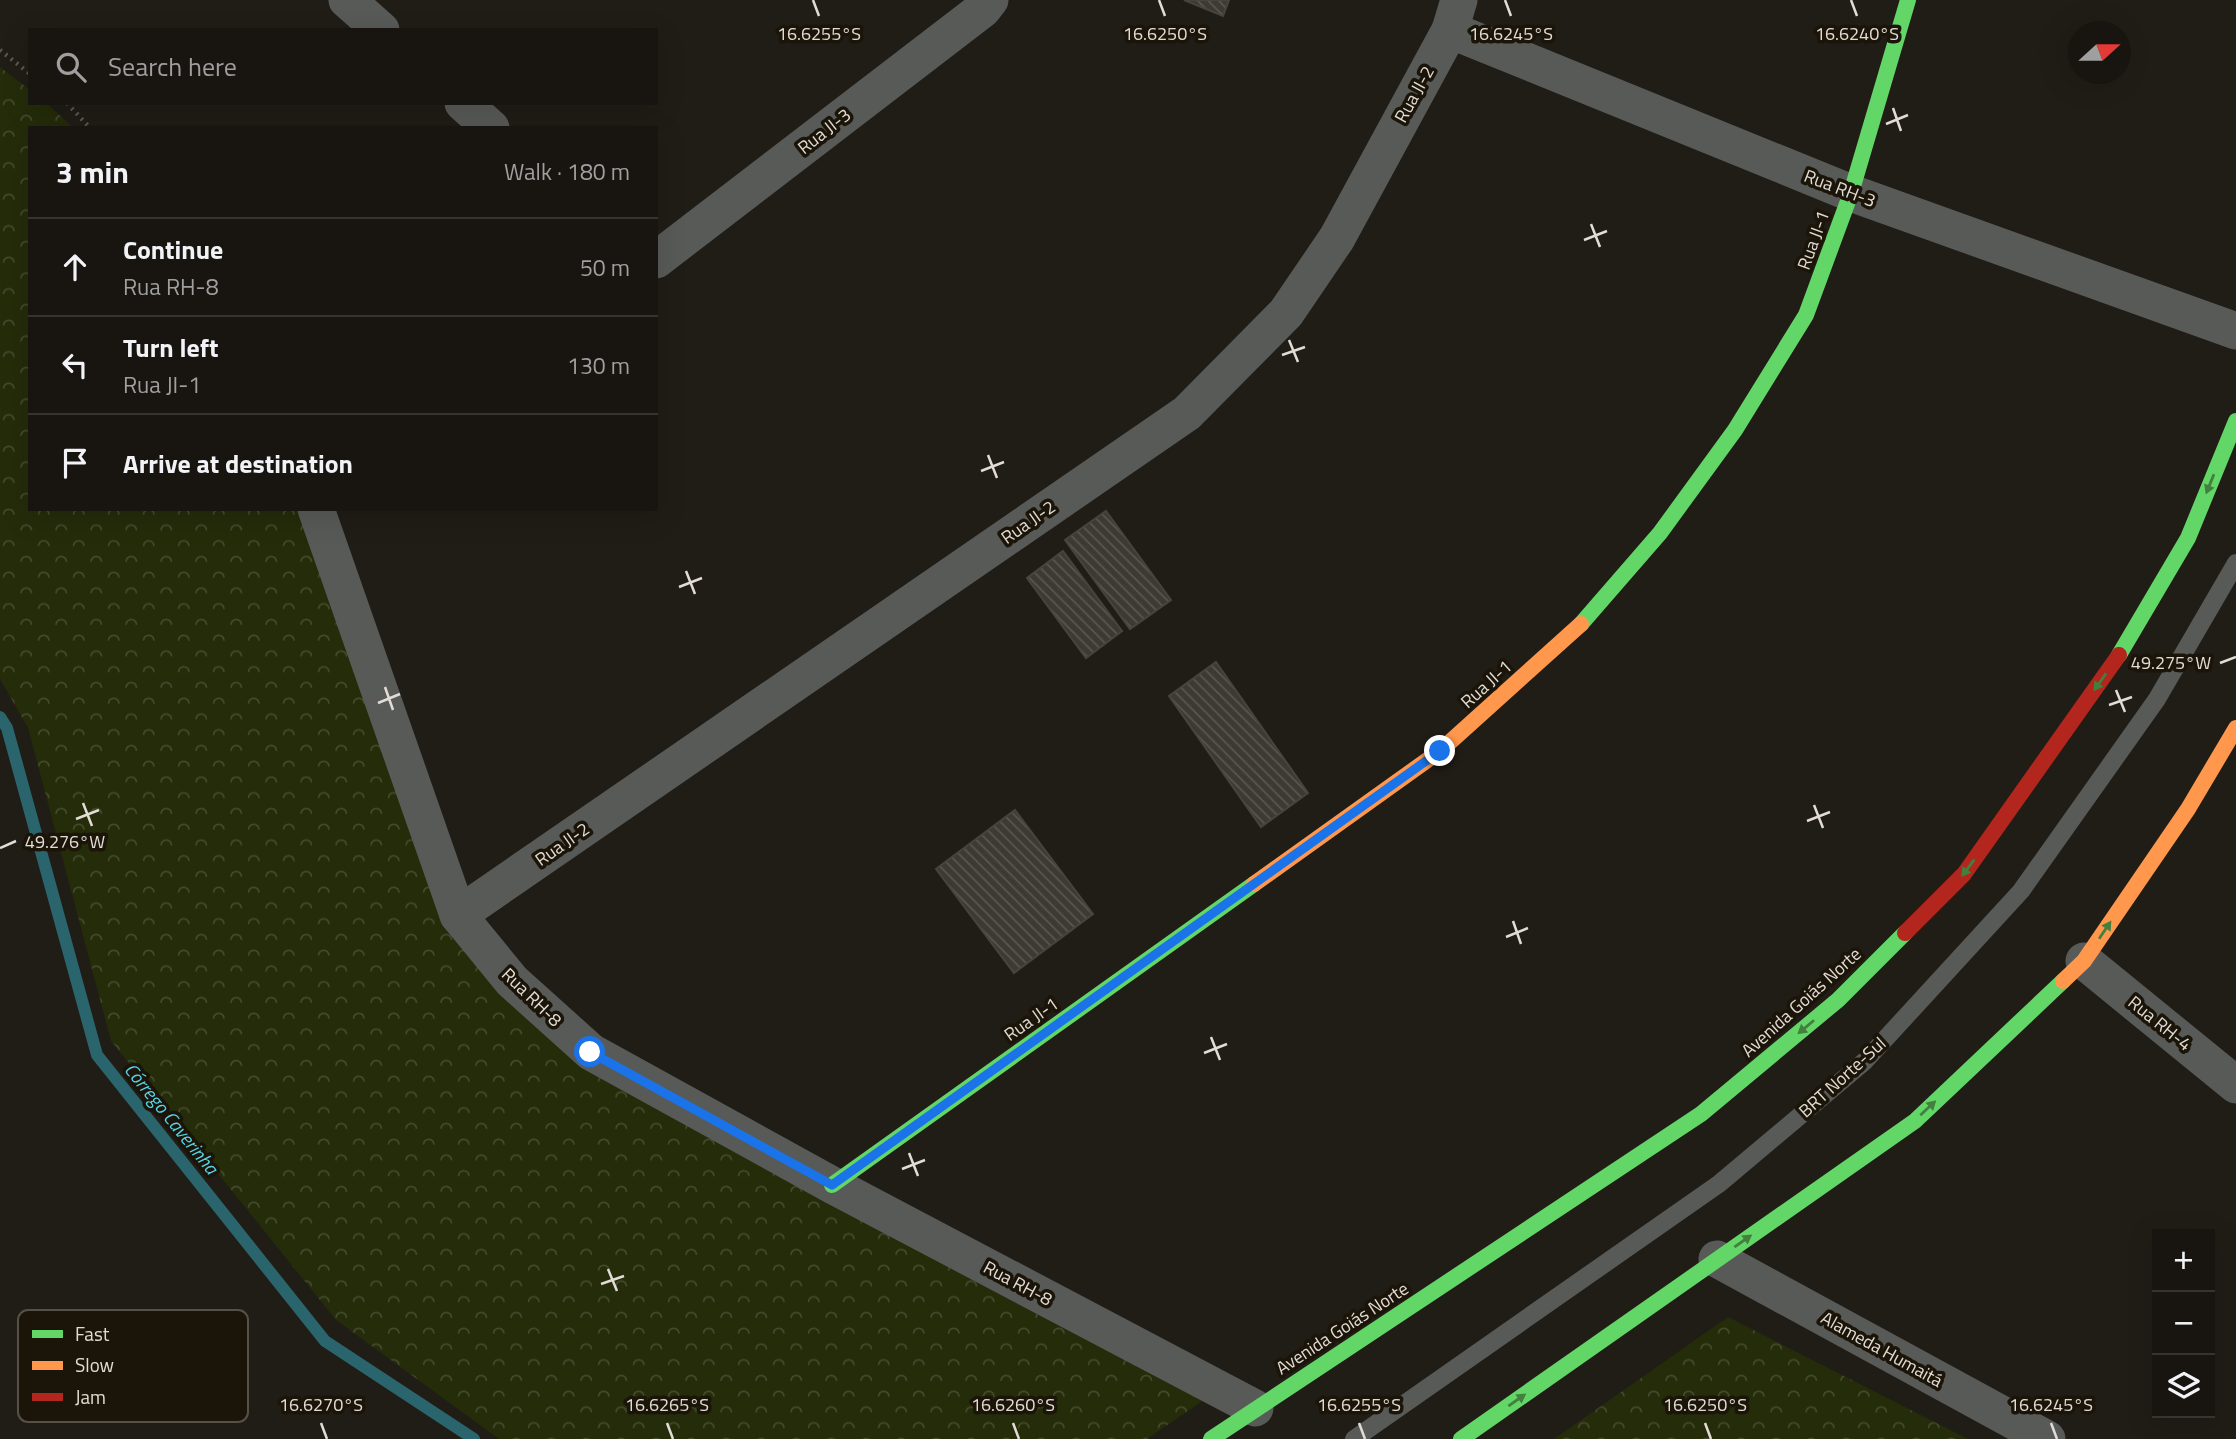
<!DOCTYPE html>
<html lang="en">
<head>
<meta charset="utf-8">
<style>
	:root { --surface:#181510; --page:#25221e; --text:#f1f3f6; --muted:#9f9f9f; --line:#363430 }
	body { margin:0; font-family:"Titillium Web",sans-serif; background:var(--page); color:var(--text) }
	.controls { position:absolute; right:21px; bottom:21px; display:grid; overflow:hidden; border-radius:0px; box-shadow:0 7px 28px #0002 }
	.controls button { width:63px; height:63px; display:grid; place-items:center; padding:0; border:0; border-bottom:2px solid var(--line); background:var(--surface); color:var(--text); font:35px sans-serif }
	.compass { position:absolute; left:2068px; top:21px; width:63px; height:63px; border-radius:50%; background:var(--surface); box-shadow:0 7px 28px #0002; rotate:69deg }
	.stop { position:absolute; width:21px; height:21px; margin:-16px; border:5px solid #1a73e8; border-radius:50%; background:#fff }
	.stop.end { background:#1a73e8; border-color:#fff; box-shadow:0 2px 7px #0008 }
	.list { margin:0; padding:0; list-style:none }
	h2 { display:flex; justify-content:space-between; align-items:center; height:91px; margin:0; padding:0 28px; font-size:30px }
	h2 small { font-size:23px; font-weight:400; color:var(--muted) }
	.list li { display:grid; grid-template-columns:46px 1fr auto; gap:21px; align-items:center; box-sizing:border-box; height:98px; padding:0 28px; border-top:2px solid var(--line) }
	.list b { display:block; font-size:26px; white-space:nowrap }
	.list p { margin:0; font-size:23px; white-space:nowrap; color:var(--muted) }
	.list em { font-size:23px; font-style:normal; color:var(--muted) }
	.icon { flex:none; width:38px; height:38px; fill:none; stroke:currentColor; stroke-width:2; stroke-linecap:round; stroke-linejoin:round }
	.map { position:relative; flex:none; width:2236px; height:1439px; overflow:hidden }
	.search { position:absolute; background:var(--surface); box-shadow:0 7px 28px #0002; left:28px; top:28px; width:630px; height:77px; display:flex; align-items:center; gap:18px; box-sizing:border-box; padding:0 24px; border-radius:0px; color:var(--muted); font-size:26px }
	.panel { position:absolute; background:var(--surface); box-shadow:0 7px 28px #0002; left:28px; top:126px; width:630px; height:385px; border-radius:0px }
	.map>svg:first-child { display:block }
</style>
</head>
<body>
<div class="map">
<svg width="2236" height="1439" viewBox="0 0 2236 1439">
	<defs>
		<pattern id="forest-crowns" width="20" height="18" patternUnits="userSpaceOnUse" patternTransform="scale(1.75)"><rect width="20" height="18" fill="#242c0a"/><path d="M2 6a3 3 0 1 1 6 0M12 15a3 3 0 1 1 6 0" fill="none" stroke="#444a2d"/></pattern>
		<pattern id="building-back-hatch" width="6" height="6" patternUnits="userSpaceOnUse" patternTransform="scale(1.75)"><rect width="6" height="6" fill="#3d3a34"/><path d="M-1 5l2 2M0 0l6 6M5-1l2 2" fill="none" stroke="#595650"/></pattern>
	</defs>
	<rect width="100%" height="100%" fill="#201c16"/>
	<g fill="url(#forest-crowns)">
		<polygon points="0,67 30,90 30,103 46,103 74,128 30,128 30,509 302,509 507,990 1204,1400 1147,1439 499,1439 336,1320 111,1041 28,728 0,679"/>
		<polygon points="1728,1317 1968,1439 1554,1439"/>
	</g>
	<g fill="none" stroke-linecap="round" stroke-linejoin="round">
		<polyline stroke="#2a656e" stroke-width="12" points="0,717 7,728 97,1055 325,1341 474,1439"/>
	</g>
	<g fill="url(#building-back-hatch)" stroke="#47443f" stroke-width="2">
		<polygon points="1184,0 1229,0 1223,16"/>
		<polygon points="1106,511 1171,600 1130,629 1065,540"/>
		<polygon points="1063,551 1122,631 1086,658 1027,578"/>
		<polygon points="1216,662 1308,793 1261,827 1169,696"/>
		<polygon points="1015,810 1093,914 1014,973 936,869"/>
	</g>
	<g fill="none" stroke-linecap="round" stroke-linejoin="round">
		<g stroke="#5a5957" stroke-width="4.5" stroke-dasharray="2 5" stroke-linecap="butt">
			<polyline points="0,50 30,74"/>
			<polyline points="67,103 90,128"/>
		</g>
		<polyline stroke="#585a58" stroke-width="18" points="1354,1439 1720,1183 1865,1061 2021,891 2157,699 2236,563"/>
		<g stroke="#585a58" stroke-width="37">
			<polyline points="347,0 381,30"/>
			<polyline points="1450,30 1851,193 2236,331"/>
			<polyline points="463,103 491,128"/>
			<polyline points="656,260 983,9 990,0"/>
			<polyline points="316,509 458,915 512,981 591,1052 832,1185 1255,1408"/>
			<polyline points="458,915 1187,413 1286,313 1337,238 1450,30 1459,0"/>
			<polyline points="2084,961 2236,1085"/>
			<polyline points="1717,1259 2047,1439"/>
		</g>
		<g stroke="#63d668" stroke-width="16">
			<polyline points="1581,624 1660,533 1735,430 1806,315 1851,193 1908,0"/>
			<polyline points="2119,655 2188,538 2236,421"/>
			<polyline points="832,1185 1254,884"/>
			<polyline points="1211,1439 1701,1114 1838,1000 1905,933"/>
			<polyline points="1461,1439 1915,1121 2063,981"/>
		</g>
		<g stroke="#ff974d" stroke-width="16">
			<polyline points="1254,884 1440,751 1581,624"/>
			<polyline points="2063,981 2084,961 2188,809 2236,728"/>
		</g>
		<polyline stroke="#b3261e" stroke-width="16" points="1905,933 1964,874 2119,655"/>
	</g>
	<defs><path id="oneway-solid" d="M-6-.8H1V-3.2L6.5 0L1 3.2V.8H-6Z" transform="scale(1.75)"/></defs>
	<g fill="#437f3d">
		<use href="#oneway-solid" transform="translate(2210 484) rotate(112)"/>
		<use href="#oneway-solid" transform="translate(2100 682) rotate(125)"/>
		<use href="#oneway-solid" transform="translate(1968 868) rotate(127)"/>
		<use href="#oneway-solid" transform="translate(2105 930) rotate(-56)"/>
		<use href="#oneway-solid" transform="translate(1806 1027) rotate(140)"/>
		<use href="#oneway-solid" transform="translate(1928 1108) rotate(-43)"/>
		<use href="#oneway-solid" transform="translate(1743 1241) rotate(-35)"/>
		<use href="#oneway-solid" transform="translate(1517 1400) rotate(-35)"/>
	</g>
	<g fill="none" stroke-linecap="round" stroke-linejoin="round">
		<polyline stroke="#1a73e8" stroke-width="9" points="590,1052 832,1185 1440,751"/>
	</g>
	<path fill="none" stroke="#e2dcd5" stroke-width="2.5" d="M813,0L819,16M1159,0L1165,16M1505,0L1511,16M1851,0L1857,16M1893,108L1901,131M1886,124L1908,115M1591,224L1600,247M1584,240L1607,231M1289,340L1298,362M1282,355L1305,347M988,455L997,478M981,471L1004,462M686,571L695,594M679,587L702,578M2220,663L2236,657M385,687L393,710M2116,690L2125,712M378,703L400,694M2109,705L2132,697M83,803L92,826M1814,805L1823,828M76,819L99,810M1807,821L1830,812M0,848L16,841M1513,921L1521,944M1506,937L1528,928M1211,1037L1220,1060M1204,1053L1227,1044M909,1153L918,1176M902,1169L925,1160M608,1269L617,1291M601,1284L624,1276M321,1423L327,1439M667,1423L673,1439M1013,1423L1019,1439M1359,1423L1365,1439M1705,1423L1711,1439M2051,1423L2057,1439"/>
	<g text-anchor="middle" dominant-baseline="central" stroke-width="7" stroke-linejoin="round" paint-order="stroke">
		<g font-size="18" fill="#e2dcd5" stroke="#1b1408">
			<text transform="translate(1414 94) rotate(-61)">Rua JI-2</text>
			<text transform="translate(824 131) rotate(-38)">Rua JI-3</text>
			<text transform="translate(1840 188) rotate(21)">Rua RH-3</text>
			<text transform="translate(1813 240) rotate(-70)">Rua JI-1</text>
			<text transform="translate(1028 522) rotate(-35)">Rua JI-2</text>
			<text transform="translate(1486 684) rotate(-42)">Rua JI-1</text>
			<text transform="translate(562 844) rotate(-35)">Rua JI-2</text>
			<text transform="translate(532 997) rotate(44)">Rua RH-8</text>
			<text transform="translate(1801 1002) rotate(-42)">Avenida Goiás Norte</text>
			<text transform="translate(1031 1019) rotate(-35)">Rua JI-1</text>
			<text transform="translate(2160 1023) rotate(39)">Rua RH-4</text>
			<text transform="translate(1842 1077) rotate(-42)">BRT Norte-Sul</text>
			<text transform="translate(1018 1283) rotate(28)">Rua RH-8</text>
			<text transform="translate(1342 1328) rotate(-33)">Avenida Goiás Norte</text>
			<text transform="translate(1882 1349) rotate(29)">Alameda Humaitá</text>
		</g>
		<g font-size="19" font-style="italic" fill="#56d4e9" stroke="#1b1408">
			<text transform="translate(172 1118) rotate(51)">Córrego Caverinha</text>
		</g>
	</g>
	<rect x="18" y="1310" width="230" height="112" rx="10" fill="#1b1408" stroke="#575046" stroke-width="2"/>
	<rect x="32" y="1330" width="31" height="8" fill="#63d668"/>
	<rect x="32" y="1361" width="31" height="9" fill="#ff974d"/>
	<rect x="32" y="1393" width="31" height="8" fill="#b3261e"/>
	<g font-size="19" fill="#e2dcd5">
		<text x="75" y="1341">Fast</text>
		<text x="75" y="1372">Slow</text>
		<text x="75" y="1404">Jam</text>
	</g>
	<g font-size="18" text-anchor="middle" fill="#e2dcd5" stroke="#1b1408" stroke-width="7" stroke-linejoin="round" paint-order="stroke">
		<text x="1165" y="40">16.6250°S</text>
		<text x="1857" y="40">16.6240°S</text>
		<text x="819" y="40">16.6255°S</text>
		<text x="1511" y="40">16.6245°S</text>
		<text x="2171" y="669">49.275°W</text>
		<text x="65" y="848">49.276°W</text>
		<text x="321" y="1411">16.6270°S</text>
		<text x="667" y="1411">16.6265°S</text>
		<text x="1013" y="1411">16.6260°S</text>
		<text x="1359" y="1411">16.6255°S</text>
		<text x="1705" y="1411">16.6250°S</text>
		<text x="2051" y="1411">16.6245°S</text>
	</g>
</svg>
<div class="controls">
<button>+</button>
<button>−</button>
<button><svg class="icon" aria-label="layers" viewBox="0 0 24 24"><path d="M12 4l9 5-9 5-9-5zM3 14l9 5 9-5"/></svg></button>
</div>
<svg class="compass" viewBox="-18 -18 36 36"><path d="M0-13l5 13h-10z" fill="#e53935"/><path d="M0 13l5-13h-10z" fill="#9f9f9f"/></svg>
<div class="stop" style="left:590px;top:1052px"></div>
<div class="stop end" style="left:1440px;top:751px"></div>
<div class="search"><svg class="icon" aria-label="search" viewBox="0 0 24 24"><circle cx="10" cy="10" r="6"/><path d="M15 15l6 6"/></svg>Search here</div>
<section class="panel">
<h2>3 min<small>Walk · 180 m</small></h2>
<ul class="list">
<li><svg class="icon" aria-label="ahead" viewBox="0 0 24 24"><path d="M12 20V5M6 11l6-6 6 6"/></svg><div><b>Continue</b><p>Rua RH-8</p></div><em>50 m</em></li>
<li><svg class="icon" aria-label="left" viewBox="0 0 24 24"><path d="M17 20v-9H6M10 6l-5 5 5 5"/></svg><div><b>Turn left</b><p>Rua JI-1</p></div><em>130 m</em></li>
<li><svg class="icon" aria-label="arrive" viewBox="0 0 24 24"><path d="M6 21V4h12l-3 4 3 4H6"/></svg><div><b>Arrive at destination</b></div></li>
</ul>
</section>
</div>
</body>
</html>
